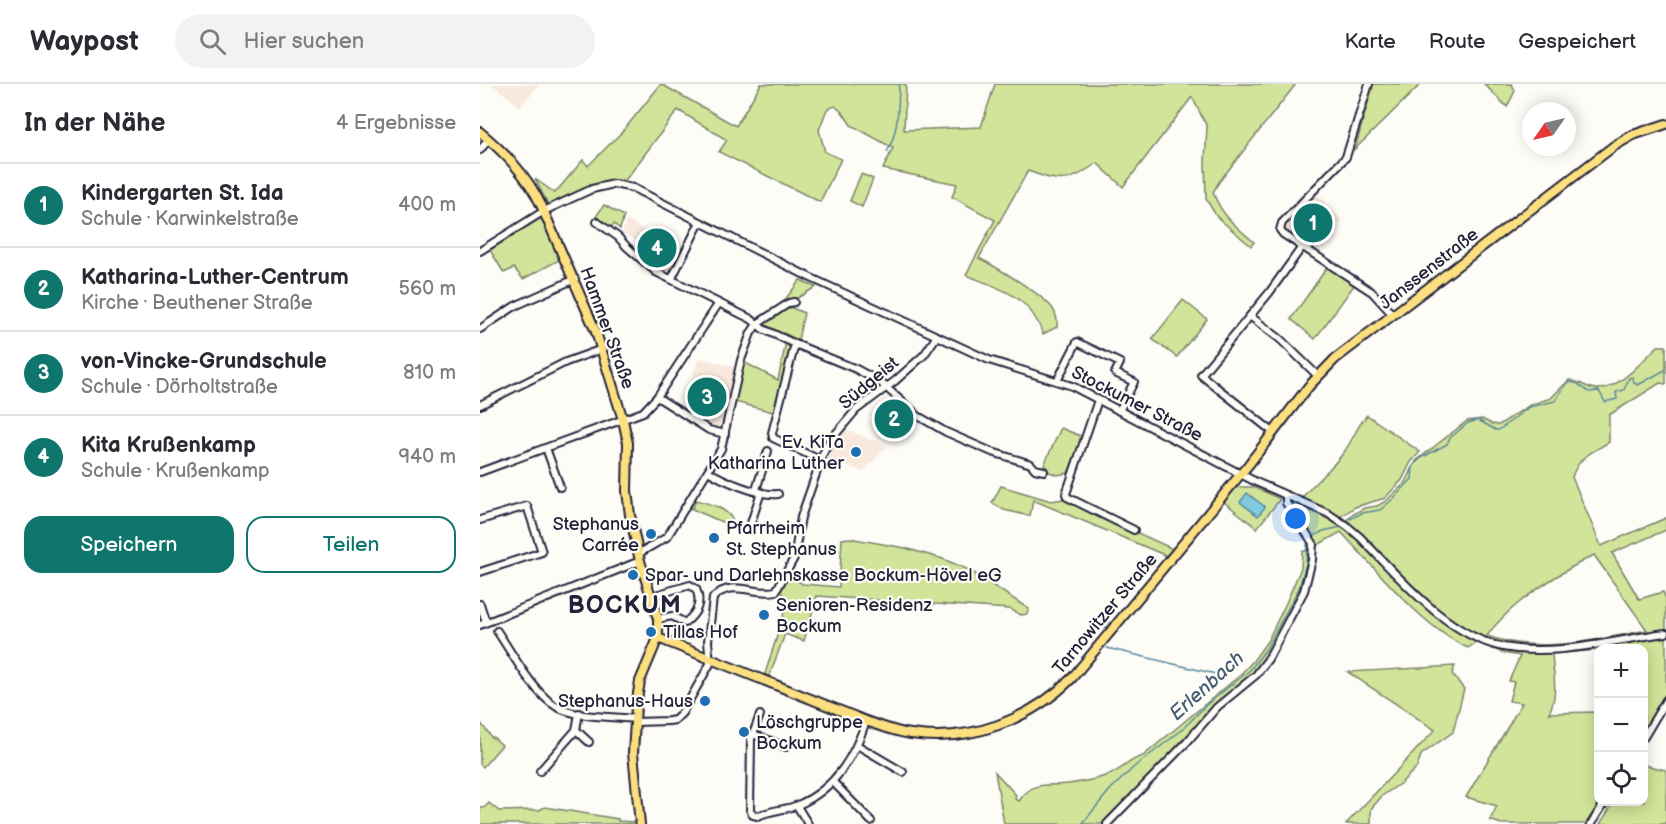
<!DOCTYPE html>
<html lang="de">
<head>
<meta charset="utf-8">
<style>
	:root { --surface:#fff; --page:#f2f2f3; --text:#2b2b33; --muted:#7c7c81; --line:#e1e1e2; --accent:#0f766e }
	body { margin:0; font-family:"Balsamiq Sans",sans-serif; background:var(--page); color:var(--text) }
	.controls { position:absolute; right:18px; bottom:18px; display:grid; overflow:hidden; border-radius:12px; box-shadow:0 3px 15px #0003 }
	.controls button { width:54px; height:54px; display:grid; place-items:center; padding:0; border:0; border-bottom:2px solid var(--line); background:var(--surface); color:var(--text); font:30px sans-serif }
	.compass { position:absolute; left:1042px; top:18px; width:54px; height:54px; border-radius:50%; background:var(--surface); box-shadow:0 3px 15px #0003; rotate:236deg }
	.you { position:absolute; left:816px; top:435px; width:21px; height:21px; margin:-15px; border:4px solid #fff; border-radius:50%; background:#1a73e8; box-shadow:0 0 0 9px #1a73e833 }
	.badge { display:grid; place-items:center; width:39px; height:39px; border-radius:50%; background:var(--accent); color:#fff; font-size:20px; font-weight:700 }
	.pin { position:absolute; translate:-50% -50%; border:3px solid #fff; box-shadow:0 2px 6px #0006 }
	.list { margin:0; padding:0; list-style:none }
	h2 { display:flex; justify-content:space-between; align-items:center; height:78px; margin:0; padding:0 24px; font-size:26px }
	h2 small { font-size:20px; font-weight:400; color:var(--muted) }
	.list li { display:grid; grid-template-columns:39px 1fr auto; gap:18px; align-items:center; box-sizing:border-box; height:84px; padding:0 24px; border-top:2px solid var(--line) }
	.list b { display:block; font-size:22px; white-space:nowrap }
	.list p { margin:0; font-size:20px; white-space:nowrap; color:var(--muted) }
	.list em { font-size:20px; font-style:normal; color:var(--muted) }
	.actions { display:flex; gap:12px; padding:18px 24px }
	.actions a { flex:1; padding:14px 0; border:2px solid var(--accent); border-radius:18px; text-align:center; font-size:21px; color:var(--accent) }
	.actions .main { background:var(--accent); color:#fff }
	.icon { flex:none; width:33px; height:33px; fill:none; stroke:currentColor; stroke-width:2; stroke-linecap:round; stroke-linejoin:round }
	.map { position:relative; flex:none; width:1186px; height:740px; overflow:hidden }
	header { display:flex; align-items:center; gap:36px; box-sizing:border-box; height:84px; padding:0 30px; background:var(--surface); border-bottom:2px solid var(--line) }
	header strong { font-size:28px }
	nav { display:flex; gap:33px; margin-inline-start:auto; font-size:21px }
	.search { width:420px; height:54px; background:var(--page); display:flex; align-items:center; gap:15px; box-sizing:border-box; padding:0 21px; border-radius:33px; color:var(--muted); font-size:22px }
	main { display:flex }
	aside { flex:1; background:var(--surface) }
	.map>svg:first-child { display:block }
</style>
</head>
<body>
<header>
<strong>Waypost</strong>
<div class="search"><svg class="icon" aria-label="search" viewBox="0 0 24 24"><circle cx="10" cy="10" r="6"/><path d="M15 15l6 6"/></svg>Hier suchen</div>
<nav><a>Karte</a><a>Route</a><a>Gespeichert</a></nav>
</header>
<main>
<aside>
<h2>In der Nähe<small>4 Ergebnisse</small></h2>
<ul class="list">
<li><span class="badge">1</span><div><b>Kindergarten St. Ida</b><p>Schule · Karwinkelstraße</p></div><em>400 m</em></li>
<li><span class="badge">2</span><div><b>Katharina-Luther-Centrum</b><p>Kirche · Beuthener Straße</p></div><em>560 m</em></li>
<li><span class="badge">3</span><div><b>von-Vincke-Grundschule</b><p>Schule · Dörholtstraße</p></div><em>810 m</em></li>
<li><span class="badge">4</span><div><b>Kita Krußenkamp</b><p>Schule · Krußenkamp</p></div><em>940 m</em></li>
</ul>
<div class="actions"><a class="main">Speichern</a><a>Teilen</a></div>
</aside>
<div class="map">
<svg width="1186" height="740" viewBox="0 0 1186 740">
	<rect width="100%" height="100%" fill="#fdfcf7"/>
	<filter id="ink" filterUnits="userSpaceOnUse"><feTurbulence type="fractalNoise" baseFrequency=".0167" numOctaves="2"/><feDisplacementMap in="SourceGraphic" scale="12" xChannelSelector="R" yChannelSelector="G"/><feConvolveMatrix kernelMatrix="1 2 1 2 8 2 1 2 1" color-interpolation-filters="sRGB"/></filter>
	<g filter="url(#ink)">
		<g fill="#f8e9dc">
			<polygon points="12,0 60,0 40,23"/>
			<polygon points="836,110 862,136 836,167 805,147 804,142"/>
			<polygon points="146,136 202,168 192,186 185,187 155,161 157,157 142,149"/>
			<polygon points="219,274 255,283 240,344 233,344 203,326 209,301"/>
			<polygon points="365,345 407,362 383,388 347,374 353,361"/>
		</g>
		<g fill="#d2e499" stroke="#7a836a" stroke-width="1.5" fill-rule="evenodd">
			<path d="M181,0L256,42L281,0H426L424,46L501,43L515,0H816L739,98L733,108C741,131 756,143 774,158L771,162L737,133L726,115L725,77L727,43L712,13L643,103L617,79C587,100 581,99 548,87L499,174C516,183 564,211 573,225C576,230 578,238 577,243L563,250C549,211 521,205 486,191L515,136L472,113L477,100L403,85L413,64L371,41L363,29L355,22L347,25L339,46L345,68L361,75L340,118L239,68L247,56L198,26L144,98C119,93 91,111 69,122L55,95L75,109L103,76L108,82L143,47Z"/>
			<polygon points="893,0 941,0 875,65"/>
			<polygon points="1004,0 1032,0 1035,7 1027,23"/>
			<polygon points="381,90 393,95 382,123 370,117"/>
			<polygon points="124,121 144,132 140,145 134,140 129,145 115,134"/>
			<polygon points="64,132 83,174 43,195 34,184 24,189 10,166"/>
			<polygon points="848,182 875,200 835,255 811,235"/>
			<polygon points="320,196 336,203 314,216 304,217"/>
			<polygon points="703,216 727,235 697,273 672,255"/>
			<polygon points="310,223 324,229 318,256 304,249 298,250 300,248 286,241 282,242 282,239"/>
			<polygon points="306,258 310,264 297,329 255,318 264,278 298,296"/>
			<path d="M1178,262H1186V300L1180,299L1129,331V358C1111,369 1099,372 1092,393L1121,462L1186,434V446L1132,469L1159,515L1183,508L1186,515V609L1164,645V564H1118V566L1072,570C1073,590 1079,609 1069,629L1118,628L1120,718L1106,740H1021L1010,736L1017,722L986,713L1042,619L1029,617L1034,598L1029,597L1040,572L1023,569L997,558L988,564C944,545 894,483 861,448L836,462L809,420L810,417L861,441L872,431L884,424L897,422L906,417L926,398L936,377L987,337L1002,335L1012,340L1019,341L1050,321L1071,314L1089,296C1099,297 1106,304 1116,305C1138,307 1163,276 1178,262ZM1114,471L1167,546C1114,556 1059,570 1007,552C1031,518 1078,490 1114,471Z"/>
			<path d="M887,331L940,368L931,378L922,396L905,414L875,423L860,433L822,414C835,397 853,384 864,368C873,356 877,342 887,331Z"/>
			<polygon points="581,344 603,353 588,389 577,391 562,385"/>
			<polygon points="521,402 571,417 583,415 693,465 687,472 553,416 550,432 524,426 512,419"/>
			<polygon points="756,403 774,403 800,415 777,444 744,418"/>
			<path d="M216,416C230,420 245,423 253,436L249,441L212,425Z"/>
			<polygon points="369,454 425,464 463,475 489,486 549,525 547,530 541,531 530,525 337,512 324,557 305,550 289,593 285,590 303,533 306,515 301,507 308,492 323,500 359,503 362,455"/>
			<path d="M831,464C828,500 793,576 764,600C758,605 751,608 744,612L624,740H524L515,688L536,711L535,715L539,717C554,695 567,703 589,700C603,698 618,695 631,690C643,685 650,675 663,672L759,592L773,577L788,556L806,519L821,484L822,468Z"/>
			<polygon points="975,582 972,590 984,605 973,648 941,671 937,683 921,699 902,712 891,725 891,740 866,740 955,646 868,588"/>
			<polygon points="0,638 12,654 13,653 22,661 3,683 0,680"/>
			<polygon points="1164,681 1186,686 1186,740 1120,740 1134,718 1164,718"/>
			<polygon points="9,719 19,727 59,726 65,723 138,735 138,737 154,738 154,740 0,740 0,723 4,724"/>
		</g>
		<polygon fill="#80cbdf" stroke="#5a879d" stroke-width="1.5" points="767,409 785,423 778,432 760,418"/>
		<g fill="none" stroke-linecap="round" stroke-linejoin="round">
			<g stroke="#5a879d" stroke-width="1.5">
				<path d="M407,68C419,46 418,24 419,0"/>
				<polyline points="870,435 882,429 900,426 913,415 932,395 933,382 941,374 967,360 970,354 988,339 998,336 1016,346 1019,346 1049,323 1075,317 1088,298 1096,299 1109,308 1119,307 1125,318 1137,315 1136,308 1144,306 1149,294 1153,293 1154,299 1158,301 1185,286"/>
				<polyline points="833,453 843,447 861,443"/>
				<polyline points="627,564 744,592"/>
				<polyline points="602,740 630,706 654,683 702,646 726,621 770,586 786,565 819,504 826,480 827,460 830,457"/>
			</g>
			<defs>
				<g id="minor">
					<polyline points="889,0 866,73 802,139 800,146 803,150 892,208 913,231"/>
					<polyline points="0,66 9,55"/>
					<polyline points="117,138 138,153 147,163 176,188 271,235 283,245 315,260"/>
					<path d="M0,167L64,127L112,105L134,100L153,104L329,193L509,276L592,302L776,398L847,429L867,442L880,453C919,493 966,551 1023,563C1076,573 1133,556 1186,549"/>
					<polyline points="192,194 220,138"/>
					<polyline points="770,232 800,255 838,292"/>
					<polyline points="0,245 35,222 95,195"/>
					<polyline points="577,297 597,258 640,279 635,289 654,298 639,327"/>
					<polyline points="177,313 229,346 245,350"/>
					<polyline points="618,316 586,410 587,413 654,446"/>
					<polyline points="0,321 86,278 122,265"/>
					<polyline points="793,348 721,291 789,209 822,163"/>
					<polyline points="66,364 80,403"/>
					<polyline points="340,376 293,354 292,349 315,260 376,285 400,298 438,332 466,348 512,368 551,380 555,385 564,387"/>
					<path d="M228,387C244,397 279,412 298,410"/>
					<polyline points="0,388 163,328 177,313 239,219"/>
					<polyline points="276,406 288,367"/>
					<polyline points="0,436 47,422 62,468 0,488"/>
					<polyline points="270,442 281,408"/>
					<polyline points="158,470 187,453 241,365 261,276 271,249 277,240 309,219 314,218"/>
					<path d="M172,512L210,501L216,505C222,519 217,529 205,539L192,532L178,535"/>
					<polyline points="0,520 6,538"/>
					<polyline points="0,541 160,477"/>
					<path d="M17,547C32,569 54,610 77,623C97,634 132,632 155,635"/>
					<path d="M155,638L189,637L195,636L202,629L230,580L228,557L233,514C251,494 275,512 296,507L314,474L321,433L343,370L349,358L376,326L415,297L444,271L457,252"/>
					<polyline points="96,646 109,658"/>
					<polyline points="273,650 280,631"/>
					<polyline points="1164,653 1186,616"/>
					<polyline points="377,661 423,688"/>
					<polyline points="60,687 96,646 99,629"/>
					<polyline points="353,698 391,737"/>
					<polyline points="317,722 328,740"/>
					<path d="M278,732C290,726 306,726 318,721C355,705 374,673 386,637"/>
					<polyline points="278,732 273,731 270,726 271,655 273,650 306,663"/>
					<polyline points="627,740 707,658 737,623 776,591 788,575 824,507 832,476 833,459 806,419 806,412"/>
					<polyline points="1111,740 1125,718"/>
				</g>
				<g id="major">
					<path d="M0,48C25,69 47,91 61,121L116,248L143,336L148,359L147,407L150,431L160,477L178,535V554L160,597L156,622L153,669L160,740"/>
					<path d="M178,554L386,637C401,642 415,648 431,650C490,659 550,636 592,594L769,380L829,302L855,275L1134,62L1153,51L1186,40"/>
				</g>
			</defs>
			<use href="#minor" stroke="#22223b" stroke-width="10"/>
			<use href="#major" stroke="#22223b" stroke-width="12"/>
			<use href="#minor" stroke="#fdfcf7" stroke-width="6"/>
			<use href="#major" stroke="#fce080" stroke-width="8"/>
		</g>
	</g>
	<g fill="#1f6fb2" stroke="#fdfcf7" stroke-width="2">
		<circle cx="376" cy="368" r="6"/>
		<circle cx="171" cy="450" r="6"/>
		<circle cx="234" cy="454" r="6"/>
		<circle cx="153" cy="491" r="6"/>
		<circle cx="284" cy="531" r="6"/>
		<circle cx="171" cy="548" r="6"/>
		<circle cx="225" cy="617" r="6"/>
		<circle cx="264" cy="648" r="6"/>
	</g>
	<g text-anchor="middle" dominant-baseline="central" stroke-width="4.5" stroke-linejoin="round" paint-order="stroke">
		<g font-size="18" fill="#22223b" stroke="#fdfcf7">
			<text transform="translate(949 185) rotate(-38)">Janssenstraße</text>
			<text transform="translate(127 244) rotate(70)">Hammer Straße</text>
			<text transform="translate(389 299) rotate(-40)">Südgeist</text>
			<text transform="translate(657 320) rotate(27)">Stockumer Straße</text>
			<text transform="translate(625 530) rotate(-50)">Tarnowitzer Straße</text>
		</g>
		<g font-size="18" fill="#22223b" stroke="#fdfcf7" text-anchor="start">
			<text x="364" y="358" text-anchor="end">Ev. KiTa<tspan x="364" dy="21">Katharina Luther</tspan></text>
			<text x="159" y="440" text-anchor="end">Stephanus<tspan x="159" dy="21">Carrée</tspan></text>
			<text x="246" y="444">Pfarrheim<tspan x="246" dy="21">St. Stephanus</tspan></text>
			<text x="165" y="491">Spar- und Darlehnskasse Bockum-Hövel eG</text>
			<text x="296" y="521">Senioren-Residenz<tspan x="296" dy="21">Bockum</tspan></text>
			<text x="183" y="548">Tillas Hof</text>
			<text x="213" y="617" text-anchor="end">Stephanus-Haus</text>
			<text x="276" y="638">Löschgruppe<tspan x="276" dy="21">Bockum</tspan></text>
		</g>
		<g font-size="20" font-style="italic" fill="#435d74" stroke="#fdfcf7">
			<text transform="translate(727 602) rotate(-42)">Erlenbach</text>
		</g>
		<g font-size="24" font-weight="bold" letter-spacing="1.5" fill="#22223b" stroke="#fdfcf7">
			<text x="145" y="521">BOCKUM</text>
		</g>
	</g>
</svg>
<div class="controls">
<button>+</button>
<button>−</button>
<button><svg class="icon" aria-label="locate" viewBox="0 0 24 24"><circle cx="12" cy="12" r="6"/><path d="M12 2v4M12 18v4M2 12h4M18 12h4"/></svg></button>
</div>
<svg class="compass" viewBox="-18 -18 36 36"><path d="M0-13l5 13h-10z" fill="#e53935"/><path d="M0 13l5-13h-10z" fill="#7c7c81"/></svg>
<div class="you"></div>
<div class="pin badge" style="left:833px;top:139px">1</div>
<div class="pin badge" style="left:414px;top:335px">2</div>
<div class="pin badge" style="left:227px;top:313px">3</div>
<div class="pin badge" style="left:177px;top:164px">4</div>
</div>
</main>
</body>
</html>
